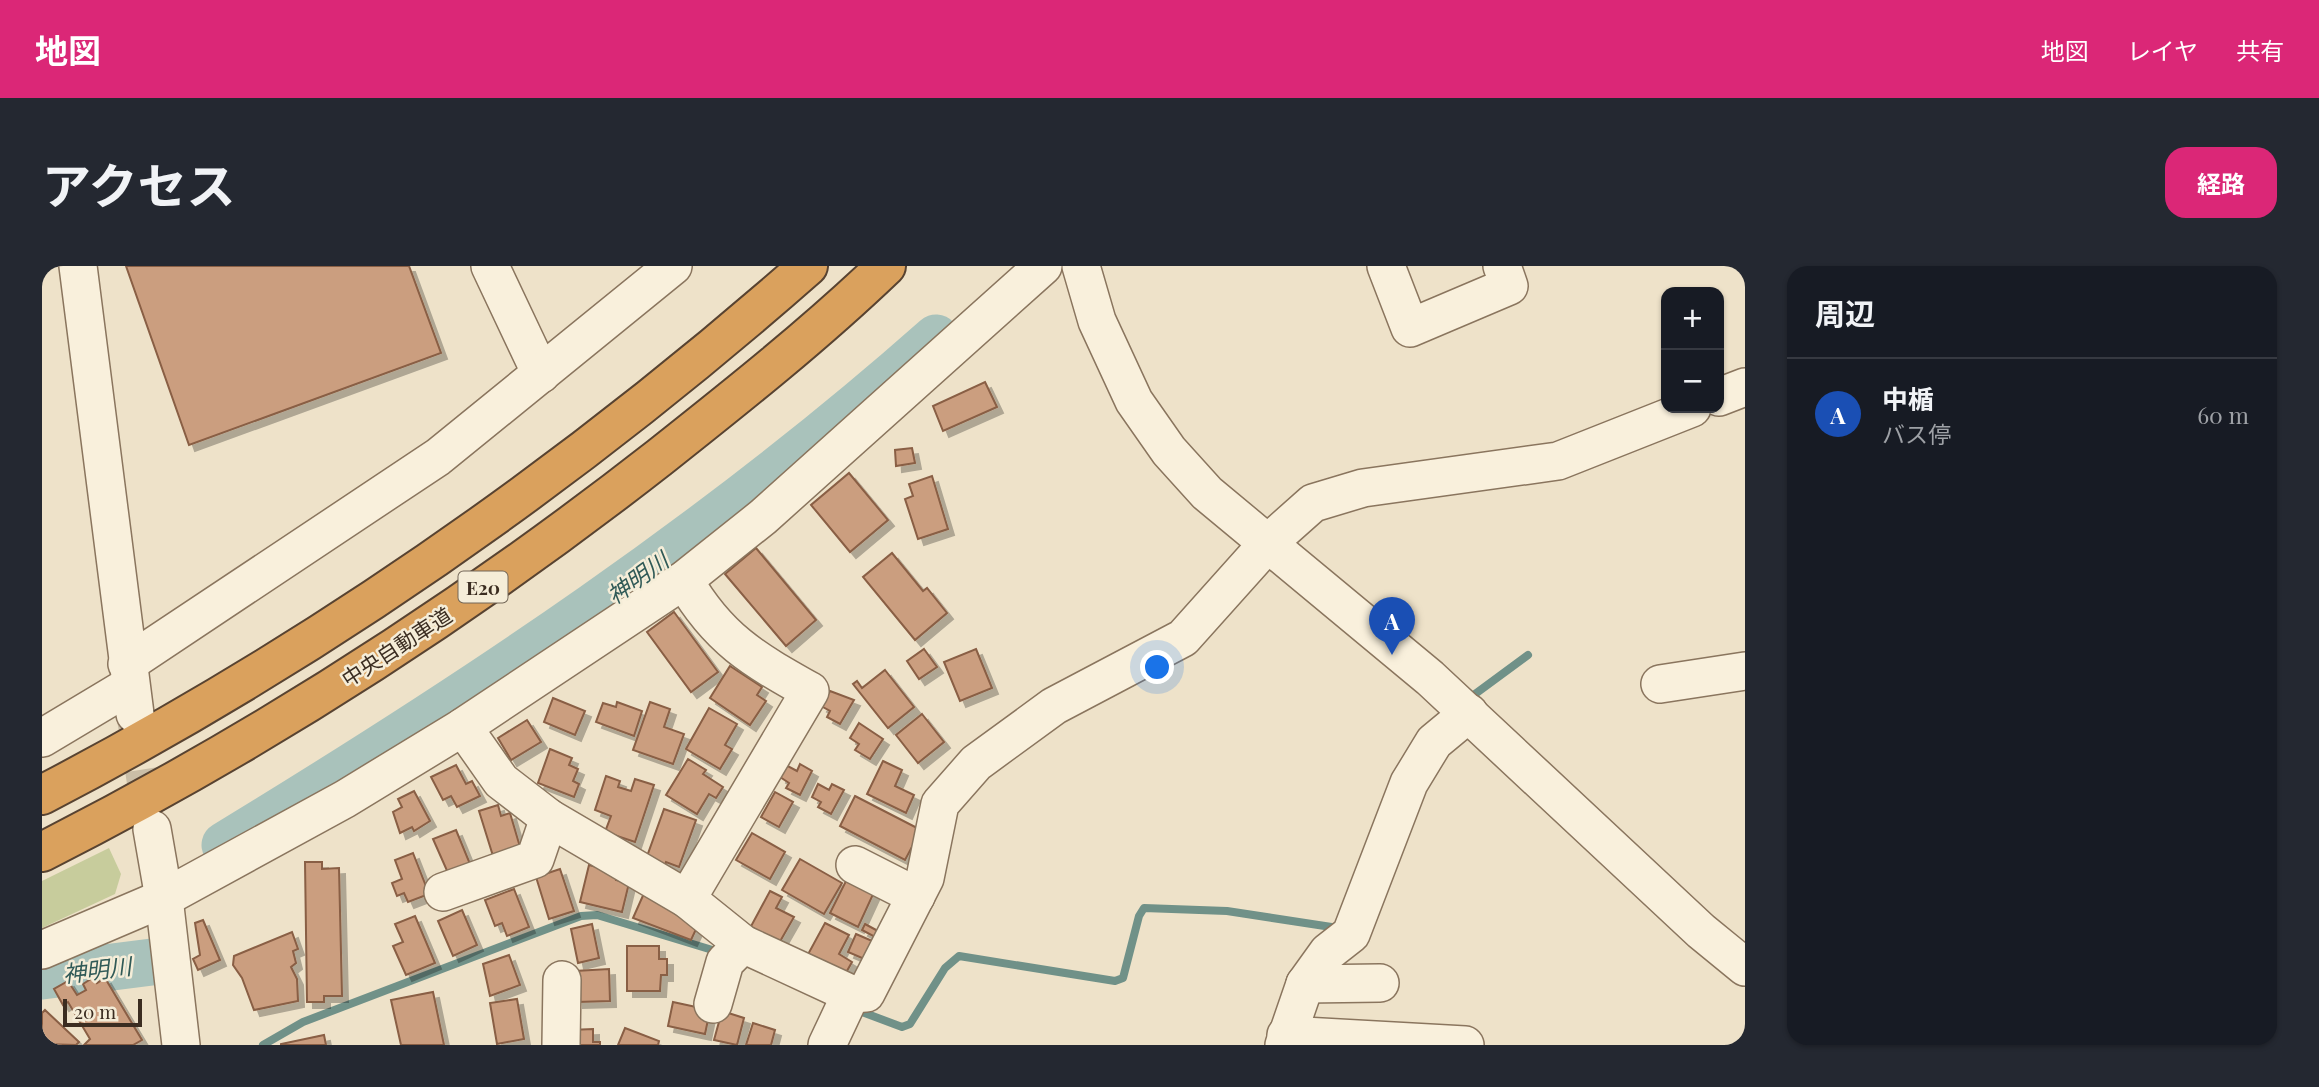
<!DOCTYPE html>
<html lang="ja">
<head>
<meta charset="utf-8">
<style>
	:root { --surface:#171b24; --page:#242831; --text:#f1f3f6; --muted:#9ea1a6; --line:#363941; --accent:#db2777 }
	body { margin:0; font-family:"Playfair Display","Noto Sans JP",serif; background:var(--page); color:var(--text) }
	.controls { position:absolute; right:21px; top:21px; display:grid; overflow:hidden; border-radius:14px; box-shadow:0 2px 5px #0004 }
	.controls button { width:63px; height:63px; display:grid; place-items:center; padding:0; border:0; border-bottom:2px solid var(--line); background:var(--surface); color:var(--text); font:35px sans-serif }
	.scale { position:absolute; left:21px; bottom:18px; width:79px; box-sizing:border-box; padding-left:7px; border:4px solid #3b2d21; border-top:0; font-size:19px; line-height:24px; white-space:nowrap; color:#3b2d21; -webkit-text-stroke:5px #f5edd8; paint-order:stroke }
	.you { position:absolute; left:1116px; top:402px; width:24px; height:24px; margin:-18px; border:5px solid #fff; border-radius:50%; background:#1a73e8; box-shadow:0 0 0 10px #1a73e833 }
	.badge { display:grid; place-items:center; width:46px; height:46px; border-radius:50%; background:var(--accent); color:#fff; font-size:23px; font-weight:700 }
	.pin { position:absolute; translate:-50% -58px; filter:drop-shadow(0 2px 4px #0008) }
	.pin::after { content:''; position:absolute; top:37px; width:24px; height:21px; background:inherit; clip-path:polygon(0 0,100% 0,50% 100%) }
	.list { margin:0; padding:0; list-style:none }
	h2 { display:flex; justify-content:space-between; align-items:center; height:91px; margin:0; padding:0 28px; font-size:30px }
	h2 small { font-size:23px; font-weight:400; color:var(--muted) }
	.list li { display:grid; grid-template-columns:46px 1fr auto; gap:21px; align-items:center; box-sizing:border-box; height:112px; padding:0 28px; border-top:2px solid var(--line) }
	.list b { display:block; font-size:26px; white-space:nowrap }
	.list p { margin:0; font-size:23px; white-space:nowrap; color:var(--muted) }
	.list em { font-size:23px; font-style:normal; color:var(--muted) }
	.map { position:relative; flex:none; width:1703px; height:779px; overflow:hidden; border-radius:21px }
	header { display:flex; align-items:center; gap:42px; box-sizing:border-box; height:98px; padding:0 35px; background:var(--accent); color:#fff }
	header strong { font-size:33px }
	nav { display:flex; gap:38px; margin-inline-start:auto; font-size:24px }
	.intro { display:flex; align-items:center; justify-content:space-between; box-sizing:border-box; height:168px; padding:0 42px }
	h1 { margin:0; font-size:49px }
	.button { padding:18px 32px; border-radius:21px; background:var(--accent); color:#fff; font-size:24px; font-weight:700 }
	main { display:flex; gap:42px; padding:0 42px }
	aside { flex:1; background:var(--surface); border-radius:21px; box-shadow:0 2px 5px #0004 }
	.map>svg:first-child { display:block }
</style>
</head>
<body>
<header>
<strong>地図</strong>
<nav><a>地図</a><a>レイヤ</a><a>共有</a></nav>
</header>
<div class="intro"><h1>アクセス</h1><a class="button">経路</a></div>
<main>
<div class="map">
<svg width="1703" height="779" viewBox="0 0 1703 779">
	<defs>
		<filter id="shadow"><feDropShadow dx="6" dy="6" stdDeviation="0" flood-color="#0004"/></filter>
	</defs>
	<rect width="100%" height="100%" fill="#eee2c9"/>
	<polygon fill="#c7cc9c" points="67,582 79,608 73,628 0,662 0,615"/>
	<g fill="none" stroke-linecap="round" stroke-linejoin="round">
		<g stroke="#709188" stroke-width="8">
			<polyline points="1429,431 1486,389"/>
			<polyline points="820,746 860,761 868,758 903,702 917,690 1073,715 1081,712 1097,650 1102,642 1185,645 1296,662"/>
			<polyline points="221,779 261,756 539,650 555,649 677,686"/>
		</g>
		<g stroke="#a9c2bb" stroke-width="47">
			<path d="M183,579C433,427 675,266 894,72"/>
			<polyline points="0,710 110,696"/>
		</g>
	</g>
	<g fill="#cb9e7f" stroke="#895e44" stroke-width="2" filter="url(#shadow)">
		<polygon points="84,0 367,0 399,87 147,179"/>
		<polygon points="943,116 955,141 901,165 891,140"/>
		<polygon points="870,182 873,197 854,200 853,184"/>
		<polygon points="807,207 846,254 808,286 769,239"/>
		<polygon points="890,210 906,263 876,273 863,233 871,230 867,218"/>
		<polygon points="714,282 774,354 744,380 683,308"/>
		<polygon points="850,287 881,325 885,322 905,347 873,374 821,311"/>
		<polygon points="632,346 676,406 649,426 605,366"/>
		<polygon points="882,383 895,401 877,413 865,395"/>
		<polygon points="934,383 950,422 918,435 902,396"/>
		<polygon points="688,400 720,421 715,429 724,435 708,459 668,432"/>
		<polygon points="843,404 872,441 846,462 811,418 815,415 820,422"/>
		<polygon points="788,425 812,434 798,458 785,451 788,445 779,440"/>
		<polygon points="511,432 543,445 533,469 502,456"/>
		<polygon points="575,436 600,445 592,470 554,456 561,437 574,441"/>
		<polygon points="608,436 628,443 622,461 642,468 631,498 591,484"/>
		<polygon points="667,442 695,458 683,479 690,483 678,503 644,483"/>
		<polygon points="880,448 902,476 876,497 854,469"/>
		<polygon points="485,454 499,476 469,494 456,472"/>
		<polygon points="817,457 841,473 828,493 813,484 817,478 808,472"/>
		<polygon points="508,483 530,492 527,499 536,503 531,515 537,518 532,531 496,517"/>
		<polygon points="646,493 664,504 661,508 681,521 674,532 667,528 655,548 624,529"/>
		<polygon points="841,495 860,504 853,520 872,529 864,547 825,528"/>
		<polygon points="758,498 770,505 758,529 744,522 747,517 738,511 744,499 755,505"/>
		<polygon points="414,499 424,518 430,515 438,530 415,541 409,530 401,534 389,511"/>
		<polygon points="564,510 578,515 576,521 589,525 593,513 612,519 593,576 563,566 569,550 553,544"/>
		<polygon points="776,518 787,524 790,518 802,524 789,548 776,541 779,536 770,531"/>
		<polygon points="372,525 388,555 372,565 370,561 358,567 351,546 360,541 356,533"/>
		<polygon points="733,526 751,536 737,561 719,551"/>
		<polygon points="813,530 879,564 863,594 798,560"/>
		<polygon points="456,539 459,550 468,547 478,581 451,590 437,545"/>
		<polygon points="622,543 654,554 637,601 624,596 622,603 603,596"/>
		<polygon points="414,564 428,598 406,607 391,573"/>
		<polygon points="710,567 743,586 728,613 694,594"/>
		<polygon points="371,587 387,628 366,636 362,627 355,630 350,617 360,613 353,594"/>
		<polygon points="758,593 800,617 782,648 740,624"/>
		<polygon points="263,596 280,596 280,603 297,602 300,730 282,730 282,736 265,736"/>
		<polygon points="547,599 575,606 574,614 587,617 580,646 538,636"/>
		<polygon points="518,603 532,645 507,653 494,611"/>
		<polygon points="806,611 833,624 816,661 788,647"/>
		<polygon points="472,623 487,661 465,670 460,657 453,660 443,634"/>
		<polygon points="603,625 655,661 649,674 591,652"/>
		<polygon points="728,625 740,631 734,642 752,651 736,679 707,664"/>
		<polygon points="420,644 435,679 411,690 396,655"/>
		<polygon points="373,650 393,697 364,709 351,680 361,676 353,658"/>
		<polygon points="161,654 178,694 156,704 151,693 158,689 153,657"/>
		<polygon points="783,657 807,669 797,688 810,696 801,712 764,692"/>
		<polygon points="550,658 557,692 536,697 529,663"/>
		<polygon points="823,658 836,665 833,671 820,664"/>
		<polygon points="250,666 256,683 251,685 254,697 249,701 255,713 256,735 212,744 200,712 191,699 192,690"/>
		<polygon points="814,668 835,677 827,695 806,686"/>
		<polygon points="585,680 617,680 617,693 625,693 625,709 619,709 618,725 585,725"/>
		<polygon points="467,689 478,719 448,730 441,698"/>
		<polygon points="567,703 568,735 535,736 533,705"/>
		<polygon points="52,711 55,717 63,712 100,774 91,779 42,779 48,773 26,736 21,739 12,723 26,715 35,729 44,724 41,718"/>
		<polygon points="391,726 402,779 359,779 349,734"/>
		<polygon points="475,733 482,773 455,778 448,737"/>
		<polygon points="631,736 668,744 663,768 626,760"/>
		<polygon points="3,744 37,776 34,779 0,778 0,747"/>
		<polygon points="680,745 702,752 695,779 672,774"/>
		<polygon points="711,757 733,764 729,779 704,779"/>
		<polygon points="583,762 617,775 616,779 576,779"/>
		<polygon points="551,763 551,776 558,776 558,779 529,779 528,764"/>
		<polygon points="282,769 284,779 239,779 239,778"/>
	</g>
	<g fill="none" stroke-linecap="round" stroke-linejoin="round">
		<polyline stroke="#cabea7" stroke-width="37" stroke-dasharray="37 18" stroke-linecap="butt" points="93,449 110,558"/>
		<defs>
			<g id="minor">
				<polyline points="36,0 93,448"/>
				<polyline points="448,0 499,108"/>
				<polyline points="1039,0 1055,55 1092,135 1127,185 1165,227 1388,412 1659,665 1703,701"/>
				<polyline points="1344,0 1368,62 1467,20 1460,0"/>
				<polyline points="1677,131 1703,121"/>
				<path d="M642,314C676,373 711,393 768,425L645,633"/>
				<polyline points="85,398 396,191 631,0"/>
				<polyline points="1618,418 1703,405"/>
				<polyline points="421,461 459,515 507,552 645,633 701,678 809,728 824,727 883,612 898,538 934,497 1012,440 1141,372 1226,277 1271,237 1321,222 1516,195 1650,142"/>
				<polyline points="0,472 87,420"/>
				<polyline points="110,563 122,632 139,779"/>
				<polyline points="813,599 874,630"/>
				<polyline points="401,626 493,593 507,552"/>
				<polyline points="0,684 122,632 303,533 421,461 642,314 721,251 1001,0"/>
				<polyline points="1263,718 1338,717"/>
				<polyline points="671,738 683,696 701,678"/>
				<polyline points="1244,769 1423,779"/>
				<polyline points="519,779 520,714"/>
				<polyline points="785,779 809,728"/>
				<polyline points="1242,779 1263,718 1286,686 1309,668 1367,517 1392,476 1427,447"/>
			</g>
			<g id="highway">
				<path d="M0,529C276,385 532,206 766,0"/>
				<path d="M0,586C219,475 425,342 618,191C695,130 773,68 844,0"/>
			</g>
		</defs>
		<use href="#minor" stroke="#8a755e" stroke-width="40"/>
		<use href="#highway" stroke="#584331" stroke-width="42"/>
		<use href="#minor" stroke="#f9f0dc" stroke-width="37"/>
		<use href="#highway" stroke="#daa15d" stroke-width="38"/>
	</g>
	<g text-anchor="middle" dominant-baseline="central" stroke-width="5" stroke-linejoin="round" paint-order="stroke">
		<rect fill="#f5edd8" stroke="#736758" stroke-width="2" x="416.5" y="305.5" width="49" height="31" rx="5"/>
		<g font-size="19" font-weight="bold" fill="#3b2d21">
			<text x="441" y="321">E20</text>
		</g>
		<g font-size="21" fill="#3b2d21" stroke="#f5edd8">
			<text transform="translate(354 380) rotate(-33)">中央自動車道</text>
		</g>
		<g font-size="23" font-style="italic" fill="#305a57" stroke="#f5edd8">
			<text transform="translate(595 311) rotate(-36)">神明川</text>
			<text transform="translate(55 703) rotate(-7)">神明川</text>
		</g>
	</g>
</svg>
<div class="controls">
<button>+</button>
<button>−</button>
</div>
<div class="scale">20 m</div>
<div class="you"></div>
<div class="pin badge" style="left:1350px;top:389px;background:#1a4fb4">A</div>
</div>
<aside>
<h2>周辺<small></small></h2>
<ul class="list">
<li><span class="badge" style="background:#1a4fb4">A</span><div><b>中楯</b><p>バス停</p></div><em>60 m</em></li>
</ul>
</aside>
</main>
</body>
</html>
